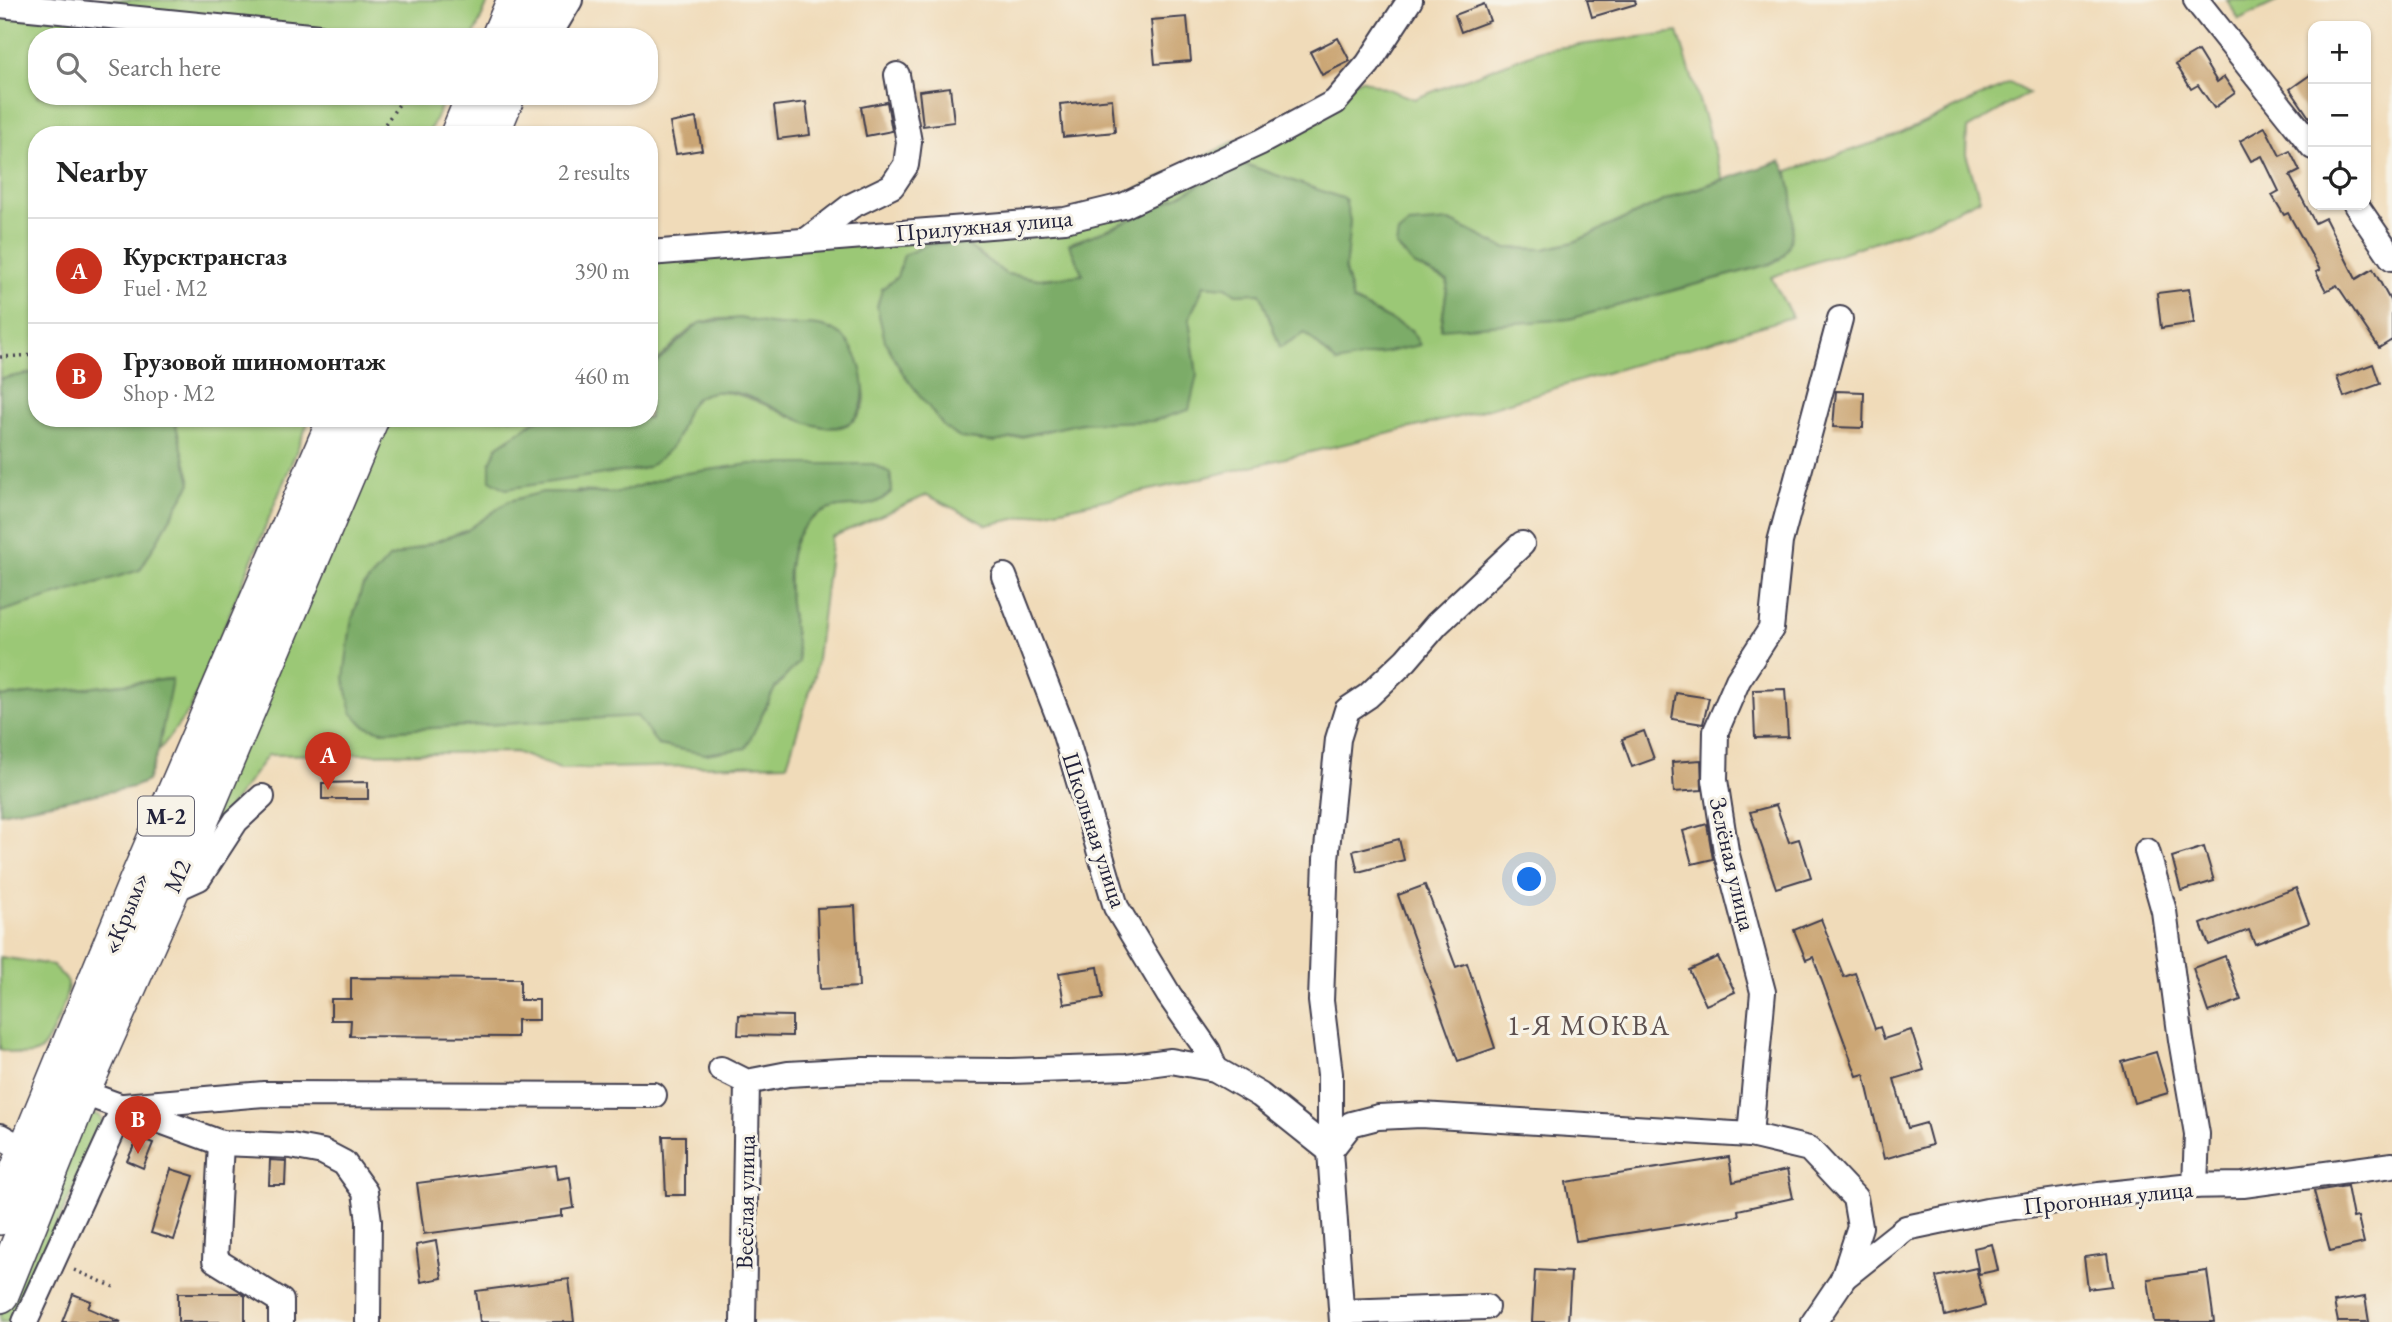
<!DOCTYPE html>
<html lang="en">
<head>
<meta charset="utf-8">
<style>
	:root { --surface:#fff; --page:#f2f2f2; --text:#222; --muted:#767676; --line:#e0e0e0; --accent:#c8321e }
	body { margin:0; font-family:"EB Garamond",serif; background:var(--page); color:var(--text) }
	.controls { position:absolute; right:21px; top:21px; display:grid; overflow:hidden; border-radius:14px; box-shadow:0 2px 5px #0004 }
	.controls button { width:63px; height:63px; display:grid; place-items:center; padding:0; border:0; border-bottom:2px solid var(--line); background:var(--surface); color:var(--text); font:35px sans-serif }
	.you { position:absolute; left:1530px; top:880px; width:24px; height:24px; margin:-18px; border:5px solid #fff; border-radius:50%; background:#1a73e8; box-shadow:0 0 0 10px #1a73e833 }
	.badge { display:grid; place-items:center; width:46px; height:46px; border-radius:50%; background:var(--accent); color:#fff; font-size:23px; font-weight:700 }
	.pin { position:absolute; translate:-50% -58px; filter:drop-shadow(0 2px 4px #0008) }
	.pin::after { content:''; position:absolute; top:37px; width:24px; height:21px; background:inherit; clip-path:polygon(0 0,100% 0,50% 100%) }
	.list { margin:0; padding:0; list-style:none }
	h2 { display:flex; justify-content:space-between; align-items:center; height:91px; margin:0; padding:0 28px; font-size:30px }
	h2 small { font-size:23px; font-weight:400; color:var(--muted) }
	.list li { display:grid; grid-template-columns:46px 1fr auto; gap:21px; align-items:center; box-sizing:border-box; height:105px; padding:0 28px; border-top:2px solid var(--line) }
	.list b { display:block; font-size:26px; white-space:nowrap }
	.list p { margin:0; font-size:23px; white-space:nowrap; color:var(--muted) }
	.list em { font-size:23px; font-style:normal; color:var(--muted) }
	.icon { flex:none; width:38px; height:38px; fill:none; stroke:currentColor; stroke-width:2; stroke-linecap:round; stroke-linejoin:round }
	.map { position:relative; flex:none; width:2392px; height:1322px; overflow:hidden }
	.search { position:absolute; background:var(--surface); box-shadow:0 2px 5px #0004; left:28px; top:28px; width:630px; height:77px; display:flex; align-items:center; gap:18px; box-sizing:border-box; padding:0 24px; border-radius:28px; color:var(--muted); font-size:26px }
	.panel { position:absolute; background:var(--surface); box-shadow:0 2px 5px #0004; left:28px; top:126px; width:630px; height:301px; border-radius:28px }
	.map>svg:first-child { display:block }
</style>
</head>
<body>
<div class="map">
<svg width="2392" height="1322" viewBox="0 0 2392 1322">
	<rect width="100%" height="100%" fill="#f7f3e8"/>
	<filter id="ink" filterUnits="userSpaceOnUse"><feTurbulence type="fractalNoise" baseFrequency=".0143" numOctaves="2"/><feDisplacementMap in="SourceGraphic" scale="14" xChannelSelector="R" yChannelSelector="G"/><feConvolveMatrix kernelMatrix="1 2 1 2 8 2 1 2 1" color-interpolation-filters="sRGB"/></filter>
	<filter id="wash" filterUnits="userSpaceOnUse"><feTurbulence type="fractalNoise" baseFrequency=".00686" numOctaves="4" result="noise"/><feDisplacementMap in="SourceGraphic" scale="28" xChannelSelector="R" yChannelSelector="G"/><feGaussianBlur stdDeviation="1.57" result="paint"/><feColorMatrix in="noise" values="0 0 0 0 0 0 0 0 0 0 0 0 0 0 0 0 0 1.4 0 .05"/><feComposite in="paint" operator="in"/></filter>
	<g filter="url(#wash)">
		<rect width="100%" height="100%" fill="#f0dbb9"/>
		<g fill="#9bc876" stroke="#5e7558" stroke-width="2" fill-rule="evenodd">
			<polygon points="0,0 489,0 473,37 37,37 37,96 446,96 428,135 37,135 37,372 0,379"/>
			<polygon points="2227,0 2280,0 2239,20"/>
			<path d="M1678,32L1723,179L1677,195L1574,242L1544,249L1504,248L1450,221L1414,265L1448,281L1441,328L1569,319L1770,264C1802,248 1790,202 1788,171L1895,136L2010,83L2029,93L1967,129L1966,154L1980,199L1929,223L1771,277L1792,317L1466,415L1164,487L987,525L927,495L832,537L815,675L787,764L560,769L515,752L268,755L176,880L368,418H540L498,446L673,445C677,433 681,416 689,406C730,352 830,472 862,409C868,399 863,384 860,373C855,359 851,340 837,332C819,322 800,327 780,325C753,324 728,313 701,323C687,328 661,358 649,369V259L1067,224L1361,79L1414,99L1541,50ZM1239,162L1344,199L1350,221L1345,271L1353,301L1411,330L1337,363L1305,333L1280,347L1260,292L1236,294L1226,287L1204,285L1189,319L1197,375L1154,421C1129,422 1102,420 1078,424C1034,431 984,457 944,427L882,289L897,277L964,243L1006,274L1039,279L1083,275L1070,243C1130,223 1185,195 1239,162ZM873,464L890,473L892,491C868,515 853,500 827,510C768,534 793,615 799,662L775,688L745,748L705,754L637,716L382,731L389,558L578,491L617,493L673,475Z"/>
			<polygon points="174,418 310,418 191,708 158,752 171,679 0,697 0,612 140,570 191,483"/>
			<path d="M0,957L53,965L68,982C69,995 50,1045 38,1052C26,1058 12,1053 0,1049Z"/>
			<polygon points="89,1111 100,1116 103,1123 13,1322 0,1322 0,1291"/>
		</g>
		<g fill="#7cac67" stroke="#4f6751" stroke-width="2">
			<path d="M1781,161C1794,180 1797,229 1787,250C1783,258 1777,261 1770,264L1569,319L1441,329L1448,281L1414,265L1396,246L1398,233L1409,224L1450,221L1504,248L1544,249L1574,242L1677,195Z"/>
			<path d="M1239,162L1345,199L1350,221L1345,271L1353,301L1411,330L1420,345L1337,363L1305,333L1280,347L1260,293L1236,294L1226,287L1204,285L1189,319L1197,375L1189,410L1153,421L1081,423L995,442L960,438L944,427L902,372L885,341L877,307L882,289L897,277L904,255L929,244L964,243L1006,274L1039,279L1083,275L1069,244C1130,223 1184,195 1239,162Z"/>
			<path d="M739,318C753,320 767,325 781,325C800,326 821,322 838,333C864,348 880,422 837,427C790,431 752,379 705,394C682,401 685,430 672,446C667,452 655,463 648,467C638,472 622,471 611,473C576,478 541,484 506,489L490,480V463L498,446L540,418H649V369L699,323Z"/>
			<polygon points="37,372 37,418 174,418 191,483 140,570 0,612 0,379"/>
			<path d="M750,464H873L890,473L892,491C868,515 853,500 827,510C768,534 793,615 799,662L775,688L746,748L705,754L658,745L637,716L382,731L365,726L352,713L344,678L351,623L362,588L389,558L466,531L509,501L543,492L617,493L673,475Z"/>
			<polygon points="172,679 158,752 147,781 133,787 0,813 0,697"/>
		</g>
		<g id="blocks">
			<g fill="#cba674">
				<polygon points="1587,0 1635,0 1636,4 1592,17"/>
				<polygon points="1484,4 1490,21 1461,32 1455,15"/>
				<polygon points="1187,17 1191,61 1155,64 1151,20"/>
				<polygon points="1338,38 1350,61 1322,75 1310,52"/>
				<polygon points="2198,51 2217,82 2224,77 2235,93 2214,108 2198,85 2191,89 2176,64"/>
				<polygon points="2313,73 2313,123 2290,89"/>
				<polygon points="950,87 954,122 923,126 919,91"/>
				<polygon points="1112,99 1115,132 1063,137 1060,104"/>
				<polygon points="806,102 810,135 778,139 774,106"/>
				<polygon points="887,102 892,131 866,136 861,107"/>
				<polygon points="696,118 702,150 676,154 670,123"/>
				<polygon points="2265,127 2280,156 2290,151 2300,171 2290,176 2315,223 2325,218 2356,279 2373,269 2392,304 2392,340 2379,348 2337,285 2326,291 2316,272 2320,270 2288,213 2284,215 2272,195 2279,191 2262,156 2251,161 2240,141"/>
				<polygon points="2189,289 2194,323 2161,328 2157,293"/>
				<polygon points="2373,364 2380,384 2344,397 2337,377"/>
				<polygon points="1836,391 1864,392 1863,428 1833,427"/>
				<polygon points="1785,689 1788,737 1755,738 1753,690"/>
				<polygon points="1676,693 1709,698 1703,724 1672,719"/>
				<polygon points="1644,731 1654,759 1632,767 1622,739"/>
				<polygon points="1701,760 1702,790 1674,792 1672,762"/>
				<polygon points="368,782 368,799 322,799 322,783"/>
				<polygon points="1776,805 1789,842 1799,839 1811,877 1776,888 1750,812"/>
				<polygon points="1707,824 1713,859 1692,864 1683,831"/>
				<polygon points="1399,839 1404,860 1358,872 1353,851"/>
				<polygon points="2204,847 2214,881 2181,891 2172,857"/>
				<polygon points="1425,885 1456,967 1467,963 1495,1048 1458,1061 1398,895"/>
				<polygon points="2296,888 2309,923 2255,944 2249,930 2209,945 2201,924"/>
				<polygon points="855,906 859,987 820,989 817,908"/>
				<polygon points="1821,919 1844,977 1855,973 1875,1029 1880,1027 1884,1039 1911,1030 1924,1070 1894,1079 1908,1128 1926,1123 1932,1145 1884,1159 1864,1074 1857,1076 1813,957 1806,960 1794,930"/>
				<polygon points="2225,956 2241,1000 2208,1012 2193,968"/>
				<polygon points="1718,957 1735,992 1706,1005 1689,970"/>
				<polygon points="1098,967 1103,998 1064,1004 1059,973"/>
				<polygon points="351,978 520,979 520,1000 539,1000 539,1020 517,1020 517,1037 350,1036 351,1020 331,1020 331,999 351,999"/>
				<polygon points="739,1015 792,1016 792,1036 738,1035"/>
				<polygon points="2156,1052 2168,1093 2134,1103 2122,1062"/>
				<polygon points="663,1136 685,1136 685,1195 666,1195"/>
				<polygon points="138,1137 153,1143 143,1168 127,1161"/>
				<polygon points="1729,1157 1733,1182 1787,1170 1793,1198 1738,1210 1739,1216 1576,1241 1566,1182"/>
				<polygon points="270,1160 286,1161 285,1185 269,1185"/>
				<polygon points="556,1165 558,1179 570,1177 574,1208 562,1210 562,1216 424,1234 417,1183"/>
				<polygon points="171,1169 194,1176 174,1240 151,1233"/>
				<polygon points="2347,1186 2353,1218 2358,1217 2364,1243 2330,1251 2314,1191"/>
				<polygon points="436,1241 442,1278 421,1282 416,1245"/>
				<polygon points="1992,1244 1998,1270 1979,1274 1974,1248"/>
				<polygon points="2107,1254 2112,1286 2088,1289 2084,1257"/>
				<polygon points="1976,1268 1985,1306 1945,1316 1936,1277"/>
				<polygon points="1535,1270 1571,1272 1568,1322 1532,1322"/>
				<polygon points="2207,1271 2214,1322 2154,1322 2148,1279"/>
				<polygon points="569,1279 574,1322 480,1322 476,1291"/>
				<polygon points="178,1293 240,1293 245,1296 245,1322 178,1322"/>
				<polygon points="73,1294 91,1301 88,1308 121,1322 62,1322"/>
				<polygon points="2365,1297 2369,1322 2338,1322 2334,1302"/>
			</g>
		</g>
	</g>
	<g filter="url(#ink)">
		<use href="#blocks" fill-opacity="0" stroke="#413e4e" stroke-width="2"/>
		<g fill="none" stroke-linecap="round" stroke-linejoin="round">
			<defs>
				<g id="minor">
					<polyline points="2196,0 2313,147"/>
					<polyline points="0,5 319,37"/>
					<polyline points="548,37 570,0"/>
					<polyline points="2356,205 2392,258"/>
					<polyline points="807,240 851,206 892,186 906,165 909,142 897,75"/>
					<polyline points="649,253 1065,220 1123,206 1261,142 1335,102 1368,64 1410,0"/>
					<polyline points="1004,576 1064,731 1116,907 1169,995 1208,1051 1215,1069"/>
					<polyline points="2147,851 2164,911 2181,1040 2197,1134 2195,1186"/>
					<polyline points="170,891 199,878 236,821 262,797"/>
					<polyline points="721,1069 747,1082 788,1074 861,1070 1011,1071 1126,1067 1171,1061 1215,1069 1260,1095 1330,1151 1330,1074 1321,1001 1326,859 1338,739 1347,710 1368,696 1406,660 1437,624 1522,544"/>
					<polyline points="81,1092 221,1143 291,1146 323,1152 344,1163 365,1192 369,1221 368,1322"/>
					<polyline points="1750,1135 1763,992 1726,851 1715,780 1716,731 1738,680 1771,629 1780,542 1840,319"/>
					<polyline points="0,1136 27,1151"/>
					<polyline points="221,1143 215,1260 281,1301 281,1322"/>
					<polyline points="1843,1278 1906,1228 1987,1211 2099,1195 2182,1186 2243,1185 2392,1165"/>
					<polyline points="1342,1312 1486,1307"/>
					<polyline points="25,1322 124,1106 264,1094 654,1095"/>
					<polyline points="743,1322 747,1082"/>
					<polyline points="1342,1322 1330,1151 1351,1124 1378,1117 1421,1115 1750,1135 1809,1149 1855,1198 1860,1227 1843,1279 1814,1322"/>
				</g>
				<g id="highway">
					<polyline points="500,37 516,0"/>
					<polyline points="531,37 546,0"/>
					<polyline points="459,135 475,96"/>
					<polyline points="490,135 506,96"/>
					<polyline points="0,1216 138,881 337,418"/>
					<polyline points="0,1294 81,1092 170,891 370,418"/>
				</g>
			</defs>
			<use href="#minor" stroke="#413e4e" stroke-width="28"/>
			<use href="#highway" stroke="#413e4e" stroke-width="40"/>
			<g stroke="#413e4e" stroke-width="3.5" stroke-dasharray="2 5" stroke-linecap="butt">
				<polyline points="377,135 405,96"/>
				<polyline points="0,357 37,355"/>
				<polyline points="74,1270 114,1287"/>
			</g>
			<use href="#minor" stroke="#fff" stroke-width="24"/>
			<use href="#highway" stroke="#fff" stroke-width="37"/>
		</g>
	</g>
	<g text-anchor="middle" dominant-baseline="central" stroke-width="6" stroke-linejoin="round" paint-order="stroke">
		<rect fill="#f7f3e8" stroke="#62616f" stroke-width="2" x="138" y="796.5" width="56" height="39" rx="5"/>
		<g font-size="23" font-weight="bold" fill="#22223b">
			<text x="166" y="816">М-2</text>
		</g>
		<g font-size="24" fill="#22223b" stroke="#f7f3e8">
			<text transform="translate(984 225) rotate(-5)">Прилужная улица</text>
			<text transform="translate(1095 830) rotate(72)">Школьная улица</text>
			<text transform="translate(1733 864) rotate(77)">Зелёная улица</text>
			<text transform="translate(177 876) rotate(-67)">М2</text>
			<text transform="translate(125 913) rotate(-68)">«Крым»</text>
			<text transform="translate(2108 1197) rotate(-6)">Прогонная улица</text>
			<text transform="translate(745 1202) rotate(-89)">Весёлая улица</text>
		</g>
		<g font-size="28" letter-spacing="2" fill="#5d504f" stroke="#f7f3e8">
			<text x="1589" y="1025">1-Я МОКВА</text>
		</g>
	</g>
</svg>
<div class="controls">
<button>+</button>
<button>−</button>
<button><svg class="icon" aria-label="locate" viewBox="0 0 24 24"><circle cx="12" cy="12" r="6"/><path d="M12 2v4M12 18v4M2 12h4M18 12h4"/></svg></button>
</div>
<div class="you"></div>
<div class="pin badge" style="left:328px;top:790px">A</div>
<div class="pin badge" style="left:138px;top:1154px">B</div>
<div class="search"><svg class="icon" aria-label="search" viewBox="0 0 24 24"><circle cx="10" cy="10" r="6"/><path d="M15 15l6 6"/></svg>Search here</div>
<section class="panel">
<h2>Nearby<small>2 results</small></h2>
<ul class="list">
<li><span class="badge">A</span><div><b>Курсктрансгаз</b><p>Fuel · М2</p></div><em>390 m</em></li>
<li><span class="badge">B</span><div><b>Грузовой шиномонтаж</b><p>Shop · М2</p></div><em>460 m</em></li>
</ul>
</section>
</div>
</body>
</html>
